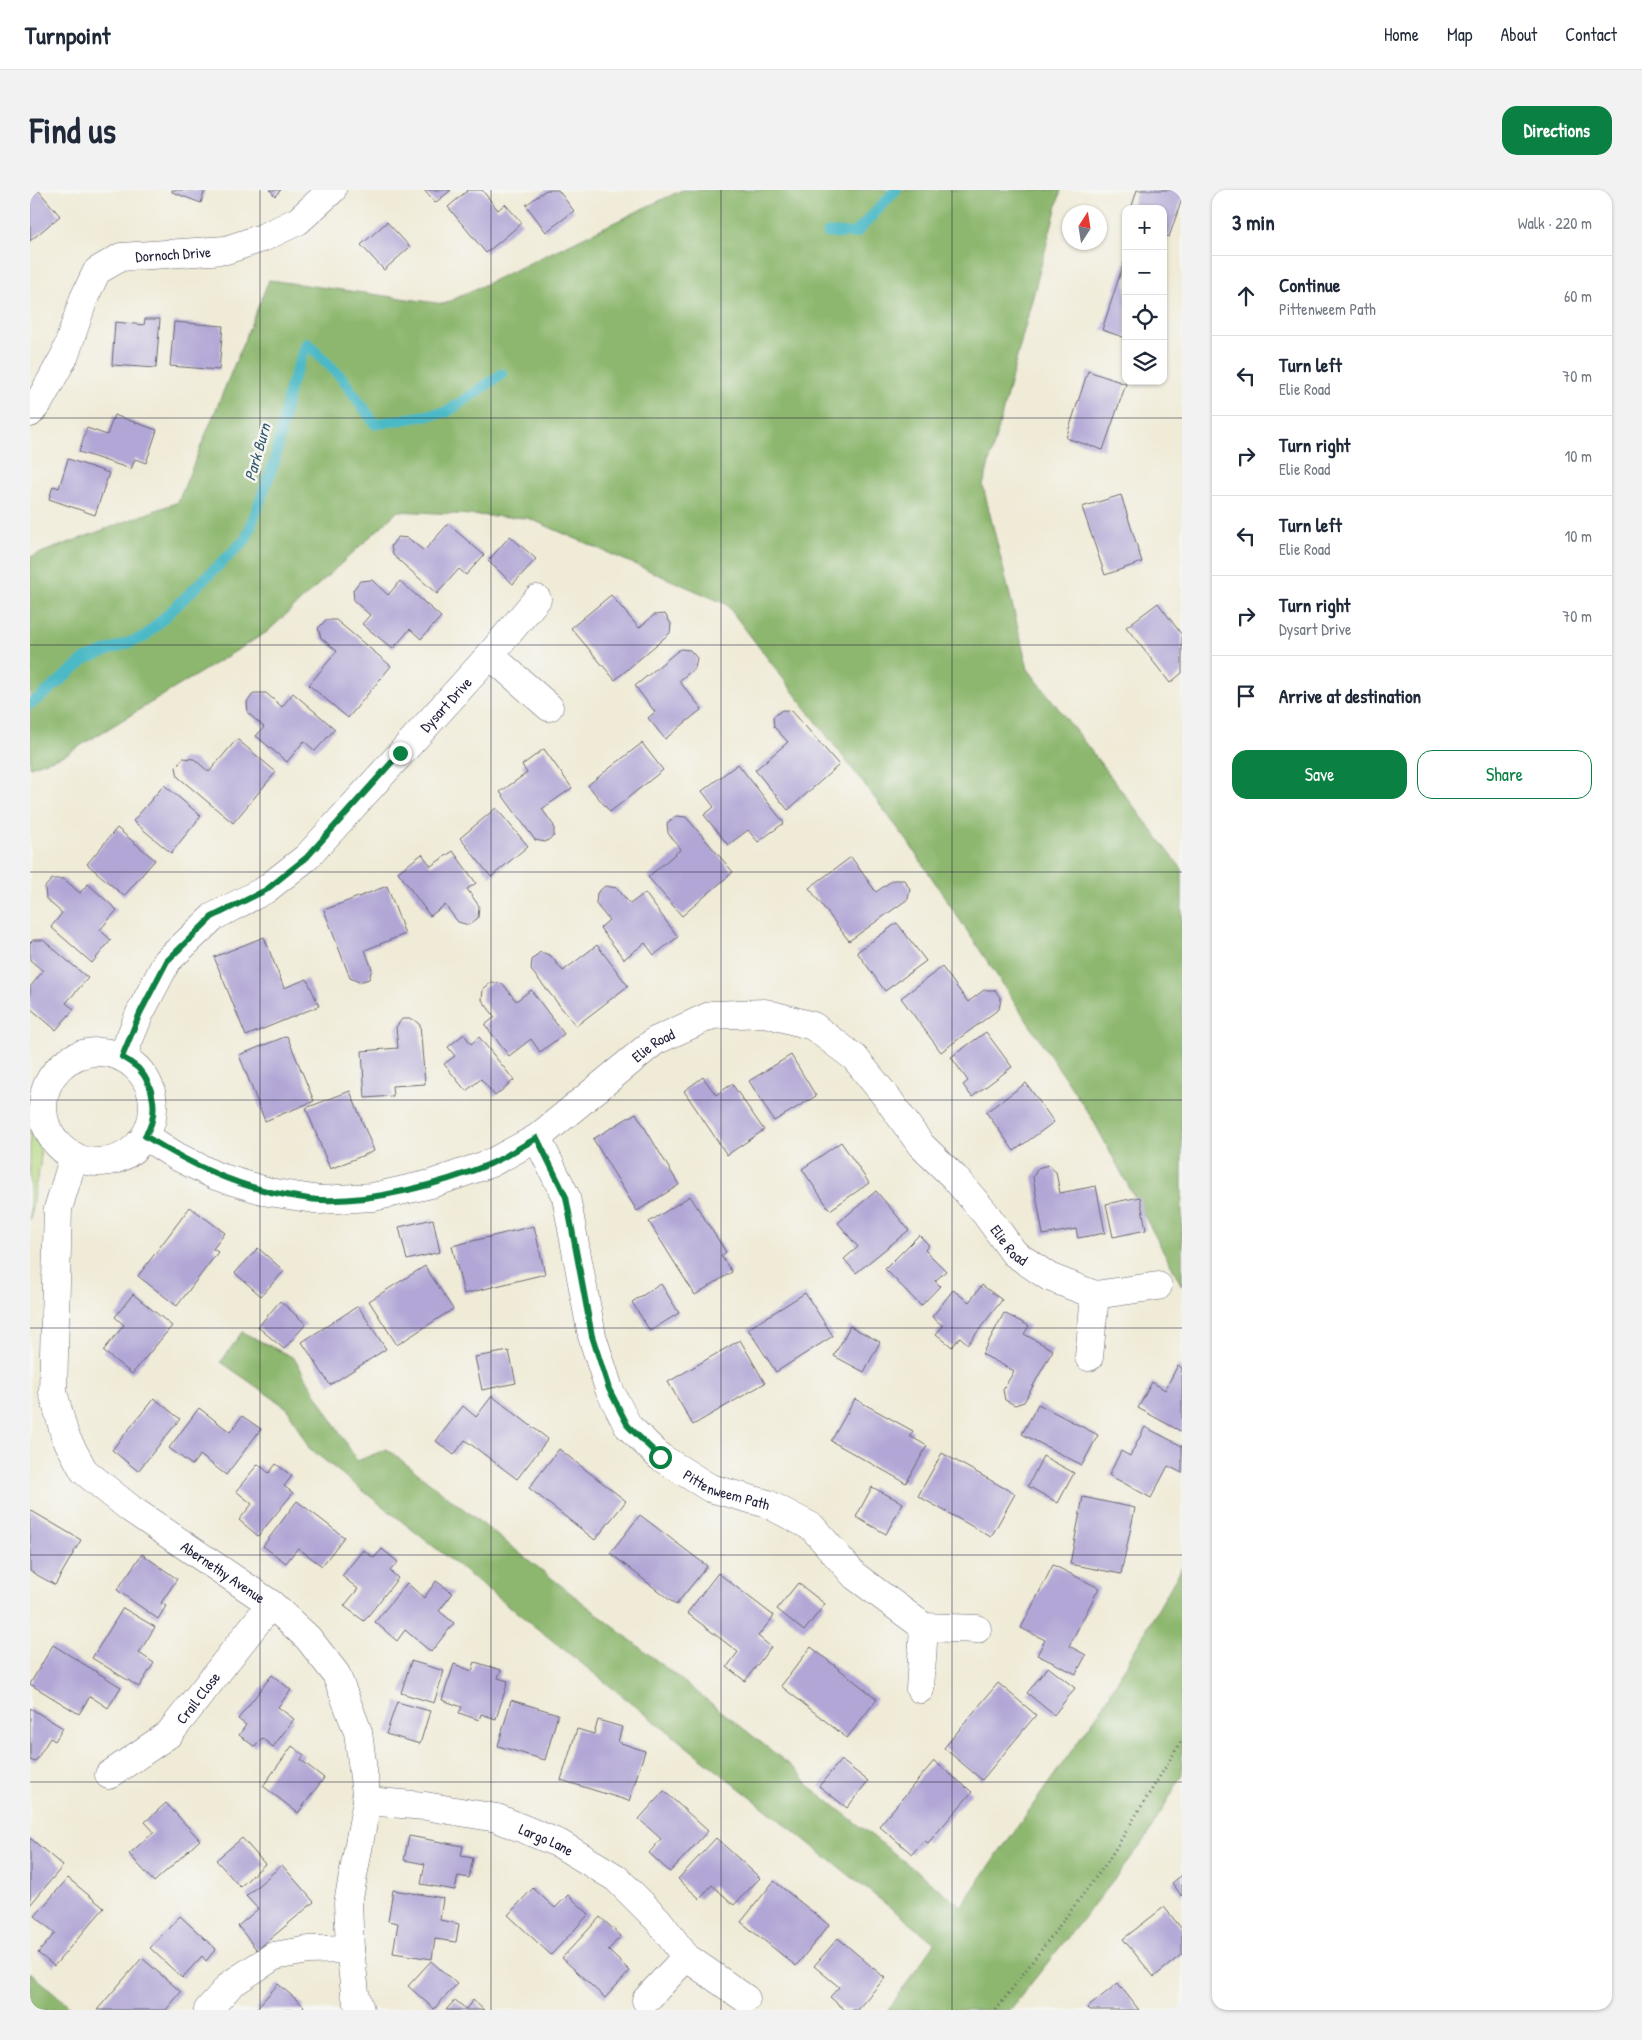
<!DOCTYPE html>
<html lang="en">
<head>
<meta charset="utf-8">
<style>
	:root { --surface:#fff; --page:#f2f2f3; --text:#1f2937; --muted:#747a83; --line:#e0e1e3; --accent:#0b8043 }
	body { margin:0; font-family:"Patrick Hand",sans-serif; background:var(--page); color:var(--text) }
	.controls { position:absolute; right:15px; top:15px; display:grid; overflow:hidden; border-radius:10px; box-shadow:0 1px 4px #0004 }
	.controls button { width:45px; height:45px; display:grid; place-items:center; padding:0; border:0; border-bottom:1px solid var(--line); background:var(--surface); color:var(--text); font:25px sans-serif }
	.compass { position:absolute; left:1032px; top:15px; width:45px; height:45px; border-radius:50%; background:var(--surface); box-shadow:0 1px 4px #0004; rotate:12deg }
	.stop { position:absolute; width:15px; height:15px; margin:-11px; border:4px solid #0b8043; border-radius:50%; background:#fff }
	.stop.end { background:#0b8043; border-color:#fff; box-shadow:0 1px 5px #0008 }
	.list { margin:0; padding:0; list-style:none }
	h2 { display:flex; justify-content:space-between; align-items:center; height:65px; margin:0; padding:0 20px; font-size:21px }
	h2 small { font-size:16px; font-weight:400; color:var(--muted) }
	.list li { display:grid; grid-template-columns:32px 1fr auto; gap:15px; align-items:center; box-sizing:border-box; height:80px; padding:0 20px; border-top:1px solid var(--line) }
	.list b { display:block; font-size:19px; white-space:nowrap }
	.list p { margin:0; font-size:16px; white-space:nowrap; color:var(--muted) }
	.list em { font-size:16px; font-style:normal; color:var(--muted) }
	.actions { display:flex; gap:10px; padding:15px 20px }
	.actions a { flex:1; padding:11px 0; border:1px solid var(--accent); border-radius:15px; text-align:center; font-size:18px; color:var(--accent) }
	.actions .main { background:var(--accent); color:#fff }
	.icon { flex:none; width:28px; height:28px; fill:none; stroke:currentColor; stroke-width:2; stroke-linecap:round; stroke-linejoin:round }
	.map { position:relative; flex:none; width:1152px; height:1820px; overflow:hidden; border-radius:15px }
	header { display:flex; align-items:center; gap:30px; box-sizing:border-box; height:70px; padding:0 25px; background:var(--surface); border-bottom:1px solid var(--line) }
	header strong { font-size:24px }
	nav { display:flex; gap:28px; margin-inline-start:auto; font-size:18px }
	.intro { display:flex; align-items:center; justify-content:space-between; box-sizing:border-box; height:120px; padding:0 30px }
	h1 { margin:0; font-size:35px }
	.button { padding:12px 22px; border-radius:15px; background:var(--accent); color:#fff; font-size:18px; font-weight:700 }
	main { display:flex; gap:30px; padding:0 30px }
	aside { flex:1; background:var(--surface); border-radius:15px; box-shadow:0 1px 4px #0004 }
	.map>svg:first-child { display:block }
</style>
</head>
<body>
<header>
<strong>Turnpoint</strong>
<nav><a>Home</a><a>Map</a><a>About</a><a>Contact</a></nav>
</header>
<div class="intro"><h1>Find us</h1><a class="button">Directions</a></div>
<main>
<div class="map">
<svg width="1152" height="1820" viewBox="0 0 1152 1820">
	<rect width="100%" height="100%" fill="#f6f6f2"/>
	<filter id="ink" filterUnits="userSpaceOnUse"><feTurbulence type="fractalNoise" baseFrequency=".02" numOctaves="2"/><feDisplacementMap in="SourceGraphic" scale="10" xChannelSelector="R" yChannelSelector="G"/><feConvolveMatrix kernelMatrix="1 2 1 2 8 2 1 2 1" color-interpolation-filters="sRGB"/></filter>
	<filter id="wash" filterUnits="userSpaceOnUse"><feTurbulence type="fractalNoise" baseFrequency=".0096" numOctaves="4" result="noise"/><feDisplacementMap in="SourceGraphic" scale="20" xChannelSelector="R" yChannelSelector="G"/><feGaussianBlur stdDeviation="1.12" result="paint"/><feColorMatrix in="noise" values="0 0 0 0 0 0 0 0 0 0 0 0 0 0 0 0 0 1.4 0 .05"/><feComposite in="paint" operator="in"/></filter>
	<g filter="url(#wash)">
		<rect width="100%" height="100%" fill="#f0ebd7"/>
		<path fill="#b2d67f" stroke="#6a7c5d" d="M0,939C18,962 9,977 4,1002C3,1012 1,1021 0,1030Z"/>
		<g fill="#8db76e" stroke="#586c54">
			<polygon points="652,0 1031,0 953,296 998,479 1152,679 1152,1096 1063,930 876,649 696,414 498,328 368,321 237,442 35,565 0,577 0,367 148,312 239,90 414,114"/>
			<polygon points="212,1142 264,1168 327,1271 357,1259 770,1583 779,1596 931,1716 1070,1521 1152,1377 1152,1585 1115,1650 980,1820 858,1820 905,1753 279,1258 257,1218 191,1172"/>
			<polygon points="0,1782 44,1820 0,1820"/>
		</g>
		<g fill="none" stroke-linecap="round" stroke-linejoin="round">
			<g stroke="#4cb9c6" stroke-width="11">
				<polyline points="798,43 826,43 866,0"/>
				<polyline points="0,514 12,506 55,469 114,447 216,349 245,270 260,197 277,153 312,188 345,234 417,222 472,184"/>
			</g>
		</g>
		<g id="blocks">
			<g fill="#b1a6d5">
				<polygon points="0,0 8,0 30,26 0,51"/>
				<polygon points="142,0 175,0 171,13 142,2"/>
				<polygon points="240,0 251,0 245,6"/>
				<polygon points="394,0 421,0 405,13"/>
				<polygon points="438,0 452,0 468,20 475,14 492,33 456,63 418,17"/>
				<polygon points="516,0 528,0 544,21 516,42 496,15"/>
				<polygon points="1107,0 1152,0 1152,9 1139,47 1133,45 1133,19 1101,19"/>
				<polygon points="357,32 380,57 354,80 331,55"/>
				<polygon points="1094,72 1096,73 1096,148 1072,140"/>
				<polygon points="115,129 130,129 126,178 82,175 85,132 114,135"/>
				<polygon points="144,132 193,136 189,180 140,176"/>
				<polygon points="1058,181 1096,194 1073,260 1036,248"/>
				<polygon points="84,225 127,240 116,273 105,269 101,279 49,262 57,238 77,245"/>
				<polygon points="38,269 79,283 65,325 19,309 23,296 29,298"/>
				<polygon points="1091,305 1112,372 1075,385 1052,317"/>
				<polygon points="418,334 454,365 436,385 429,379 407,404 363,365 361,356 368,347 378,348 394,361"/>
				<polygon points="480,346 506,369 483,394 458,371"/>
				<polygon points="342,390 358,405 370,391 411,427 391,449 380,439 363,459 332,434 340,425 324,411 323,400 330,391"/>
				<polygon points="581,405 609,438 624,425 635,424 641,434 640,443 585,490 541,438"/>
				<polygon points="1128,413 1152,445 1152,483 1140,493 1096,437"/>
				<polygon points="296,430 306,430 361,476 318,528 279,495 307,461 291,448 288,438"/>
				<polygon points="650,459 660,460 667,468 665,478 649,491 672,519 635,549 618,528 625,522 605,496"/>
				<polygon points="224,503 236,503 252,517 263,503 305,539 285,561 274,551 257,572 226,546 234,537 218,523 217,512"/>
				<polygon points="752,520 762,521 809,575 758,620 725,580 758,552 744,537 743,527"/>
				<polygon points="207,549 246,582 203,633 148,587 146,577 153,568 164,569 179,582"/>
				<polygon points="612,553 633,580 580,622 558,595"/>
				<polygon points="514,559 542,598 512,619 524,636 524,646 515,652 505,650 470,602 497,583 492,575"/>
				<polygon points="708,574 754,633 728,652 718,640 698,655 674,625 684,617 672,601"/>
				<polygon points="134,595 171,626 141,663 103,631"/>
				<polygon points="466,618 498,656 461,687 430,648"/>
				<polygon points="646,626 656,627 703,682 652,726 618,687 651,659 638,643 637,633"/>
				<polygon points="87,638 125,670 94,706 57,674"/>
				<polygon points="423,661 446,693 437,699 449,716 448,728 439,735 428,732 415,715 400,726 368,682 392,664 401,676"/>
				<polygon points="821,667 846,702 863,690 874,690 880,699 878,709 819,751 779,698"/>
				<polygon points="22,689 34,689 50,703 58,694 87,720 70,740 81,750 62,773 21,737 32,723 16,709 15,697"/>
				<polygon points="357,696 375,744 335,760 342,779 339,789 329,792 320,788 294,720"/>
				<polygon points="575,696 587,698 600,714 615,703 648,747 624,765 615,753 594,769 570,738 579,730 566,714 567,703"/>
				<polygon points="867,733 896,771 855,801 827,762"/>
				<polygon points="234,747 254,798 277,789 289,816 216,846 184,767"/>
				<polygon points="3,750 13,750 58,788 36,813 44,819 26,840 0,818 0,797 13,781 0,770 0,753"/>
				<polygon points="567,755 598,796 546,836 501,780 502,770 510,762 520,765 533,781"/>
				<polygon points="912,777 938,812 954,800 965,800 971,809 969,819 911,862 871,808"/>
				<polygon points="462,792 473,794 486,811 501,800 534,844 510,862 501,849 479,866 455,835 465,827 452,810 453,799"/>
				<polygon points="372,829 383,829 390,835 395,894 362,896 363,906 335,908 332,861 368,858 366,837"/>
				<polygon points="956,842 982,877 942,907 933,895 938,891 921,867"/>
				<polygon points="434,844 441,854 449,847 484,890 465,906 451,889 436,901 414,874 425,866 418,857"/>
				<polygon points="257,846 284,911 235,931 209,865"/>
				<polygon points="761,865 786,906 744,931 719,891"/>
				<polygon points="673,887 686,905 702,894 734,940 697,965 654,901"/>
				<polygon points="996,893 1024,932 984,961 956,922"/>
				<polygon points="320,901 344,961 300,979 276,918"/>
				<polygon points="606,923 649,995 607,1021 563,949"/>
				<polygon points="811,952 839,993 800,1020 772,979"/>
				<polygon points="1018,975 1026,982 1030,1003 1066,996 1075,1043 1048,1048 1046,1039 1013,1045 1003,987 1008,978"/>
				<polygon points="846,1001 879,1040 826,1083 814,1069 828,1057 808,1033"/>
				<polygon points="660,1006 696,1062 691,1066 702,1082 665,1105 619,1032"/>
				<polygon points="1110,1007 1116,1040 1083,1047 1076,1014"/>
				<polygon points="160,1017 195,1043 183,1059 188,1062 147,1116 108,1086"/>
				<polygon points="403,1029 410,1062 377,1070 369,1037"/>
				<polygon points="504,1036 515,1084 434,1104 422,1056"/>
				<polygon points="889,1045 899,1055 895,1060 916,1081 905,1091 910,1096 891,1116 855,1079"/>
				<polygon points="228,1058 254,1081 231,1106 205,1083"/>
				<polygon points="395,1076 423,1119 367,1155 339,1111"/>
				<polygon points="631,1094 649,1123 620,1141 602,1112"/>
				<polygon points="952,1095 972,1110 938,1154 930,1147 922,1157 906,1144 913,1136 902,1127 923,1100 939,1112"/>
				<polygon points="775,1103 803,1146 746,1182 718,1139"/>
				<polygon points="103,1104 142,1136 102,1184 73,1161 94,1135 85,1127"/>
				<polygon points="250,1111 276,1134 254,1159 228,1137"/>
				<polygon points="328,1116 356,1159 300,1195 272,1152"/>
				<polygon points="974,1123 999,1136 994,1144 1023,1160 994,1212 985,1215 975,1210 973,1200 984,1181 952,1164"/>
				<polygon points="820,1136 850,1152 834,1182 804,1166"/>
				<polygon points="710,1150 735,1193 663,1235 638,1192"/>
				<polygon points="479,1161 486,1193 452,1200 445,1167"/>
				<polygon points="1148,1175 1152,1178 1152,1242 1108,1218 1122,1192 1135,1200"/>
				<polygon points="462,1206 518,1249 487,1289 435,1250 424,1265 406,1251 433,1216 446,1227"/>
				<polygon points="124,1208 150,1229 108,1281 82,1260"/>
				<polygon points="825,1209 883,1241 880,1246 897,1256 876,1293 801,1251"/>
				<polygon points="1008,1214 1068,1245 1052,1275 992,1244"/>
				<polygon points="169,1218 200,1242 212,1226 231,1239 196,1285 170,1265 162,1275 139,1258"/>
				<polygon points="1115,1237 1152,1256 1152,1283 1138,1276 1121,1308 1079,1285 1091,1261 1100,1266"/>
				<polygon points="529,1259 596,1311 565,1350 499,1298"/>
				<polygon points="912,1263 985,1304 961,1347 888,1306"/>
				<polygon points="1013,1266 1044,1283 1028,1313 998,1296"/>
				<polygon points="228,1274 239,1283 246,1274 262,1286 254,1296 263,1303 228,1346 209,1330 222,1314 206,1301"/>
				<polygon points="842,1297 873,1313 856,1344 826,1327"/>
				<polygon points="1053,1307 1105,1318 1091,1384 1040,1374"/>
				<polygon points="267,1311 314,1347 292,1376 268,1358 256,1373 233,1356"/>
				<polygon points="0,1320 51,1350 25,1395 0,1381"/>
				<polygon points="610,1325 677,1376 646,1415 580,1363"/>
				<polygon points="352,1359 368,1372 360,1381 368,1388 334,1431 314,1416 328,1399 312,1386 333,1360 344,1368"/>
				<polygon points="112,1364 147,1389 131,1413 136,1416 128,1429 87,1400"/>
				<polygon points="1023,1375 1069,1398 1039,1456 1056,1465 1046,1484 1007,1465 1015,1450 991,1438"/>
				<polygon points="688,1383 744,1426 728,1446 741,1457 715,1491 697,1477 708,1462 657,1423"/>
				<polygon points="406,1391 423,1403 409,1421 424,1433 401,1462 375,1440 367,1451 345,1432 377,1393 394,1408"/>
				<polygon points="768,1393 795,1414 774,1441 747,1419"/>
				<polygon points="93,1418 125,1437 109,1463 124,1473 109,1497 62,1468"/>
				<polygon points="23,1455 91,1497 78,1518 60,1506 49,1524 0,1494"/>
				<polygon points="781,1457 847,1509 817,1548 751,1496"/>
				<polygon points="381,1471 414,1481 404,1513 371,1503"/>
				<polygon points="445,1472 471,1480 468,1488 478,1491 466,1529 451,1524 449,1530 429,1523 432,1517 412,1510 424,1474 442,1481"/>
				<polygon points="1018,1477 1045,1498 1024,1525 997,1503"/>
				<polygon points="242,1485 261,1500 248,1517 264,1529 243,1557 232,1548 225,1557 209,1545 216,1535 208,1529"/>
				<polygon points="968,1493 1006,1525 952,1590 914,1558"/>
				<polygon points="481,1510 528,1524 515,1570 468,1556"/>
				<polygon points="367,1512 400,1521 390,1554 356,1544"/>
				<polygon points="0,1518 33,1538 25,1551 20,1548 5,1572 0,1570"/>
				<polygon points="568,1530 592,1537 588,1552 615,1561 599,1611 531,1590 547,1539 564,1544"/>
				<polygon points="262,1556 274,1565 271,1570 294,1588 268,1623 233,1596"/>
				<polygon points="811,1570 838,1591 817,1618 789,1596"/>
				<polygon points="904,1571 942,1602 898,1653 894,1650 882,1664 849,1636"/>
				<polygon points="634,1601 678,1641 640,1682 619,1663 631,1649 609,1629"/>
				<polygon points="136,1613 170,1650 124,1692 99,1664 124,1642 115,1632"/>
				<polygon points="379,1646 433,1656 431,1666 443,1668 439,1688 428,1686 425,1700 391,1694 395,1674 374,1670"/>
				<polygon points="0,1648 33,1676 0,1715"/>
				<polygon points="212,1648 235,1674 210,1697 186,1670"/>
				<polygon points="686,1648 730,1688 704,1715 682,1695 670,1709 648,1689"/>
				<polygon points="252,1675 284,1712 227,1760 208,1736 228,1719 216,1706"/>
				<polygon points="1152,1685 1152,1706 1142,1693"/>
				<polygon points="38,1688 74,1718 24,1776 8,1763 25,1743 5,1726"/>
				<polygon points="744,1691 799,1735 766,1776 711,1732"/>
				<polygon points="503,1698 525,1718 538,1705 559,1724 521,1765 478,1725"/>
				<polygon points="363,1700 413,1708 410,1730 429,1734 426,1752 405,1749 402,1769 363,1763 368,1733 358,1731"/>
				<polygon points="1134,1717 1152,1739 1152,1764 1124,1787 1093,1749"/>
				<polygon points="150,1726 186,1759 176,1771 172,1766 152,1788 120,1758"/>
				<polygon points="570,1727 591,1746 578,1760 600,1781 575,1808 532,1768"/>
				<polygon points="808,1748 855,1788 827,1820 815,1820 800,1807 809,1797 784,1776"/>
				<polygon points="112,1768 151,1802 136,1820 67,1820"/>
				<polygon points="401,1771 427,1794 404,1819 378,1796"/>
				<polygon points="1088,1793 1109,1820 1059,1820 1057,1818"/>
				<polygon points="248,1794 274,1816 271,1820 225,1820"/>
				<polygon points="425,1810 436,1819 443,1810 454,1820 416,1820"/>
			</g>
		</g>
	</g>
	<g filter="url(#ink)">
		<use href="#blocks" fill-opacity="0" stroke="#6a6872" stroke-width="1"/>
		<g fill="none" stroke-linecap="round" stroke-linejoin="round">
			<defs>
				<g id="minor">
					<path id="s1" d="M0,223L9,212L35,165L54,108L67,81L91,67L196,60L232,48L268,31L302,0"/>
					<polyline points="460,465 519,517"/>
					<circle cx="68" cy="917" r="55"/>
					<path id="s2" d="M92,867L110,823L137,771L183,727L235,700L277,667L460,465L507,409"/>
					<path id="s3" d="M115,946L146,966L186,986L239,1002L290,1010L343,1007L401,994L461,973L507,948L625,851L682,825L735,823L783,836L825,868L858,909L891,955L924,987L955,1023L984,1063L1019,1087L1065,1105L1128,1096"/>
					<path id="s4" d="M507,948L536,1007L562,1146L579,1199L598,1236L630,1267L680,1298L738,1314L782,1337L825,1386L894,1437L890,1499"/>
					<path id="s5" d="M44,966L28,1019L23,1202L35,1246L54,1281L101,1319L241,1414L278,1448L306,1484L328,1542L337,1611L318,1713L320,1759L325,1803L330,1820"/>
					<polyline points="1059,1167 1065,1105"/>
					<polyline points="894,1437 947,1439"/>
					<path id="s6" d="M79,1585L139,1544L241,1414"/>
					<path id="s7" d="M337,1611L395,1616L467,1628L530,1654L586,1688L628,1730L656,1767L716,1809"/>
					<polyline points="616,1810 656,1767"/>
					<polyline points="178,1820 201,1794 244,1766 279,1760 320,1759"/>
				</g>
			</defs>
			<use href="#minor" stroke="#6a6872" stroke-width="29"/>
			<polyline stroke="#6a6872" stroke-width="3" stroke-dasharray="1 4" stroke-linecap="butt" points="966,1820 1078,1671 1152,1550"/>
			<use href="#minor" stroke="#fff" stroke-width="28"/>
		</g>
	</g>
	<g fill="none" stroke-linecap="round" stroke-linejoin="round" filter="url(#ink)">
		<path stroke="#0b8043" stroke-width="6" d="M370,563L277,667L236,700L182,727L137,771L110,823L92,867C97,870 103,874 108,878C125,896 129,926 115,946C162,975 206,997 261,1006C271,1007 281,1010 291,1010C343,1012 412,994 460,974C476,967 492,956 507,948L536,1007L562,1146L579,1199L598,1236L630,1267"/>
	</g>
	<path fill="none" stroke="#22223b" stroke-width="1" stroke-opacity="0.55" d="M230,0V1820M461,0V1820M691,0V1820M922,0V1820M0,228H1152M0,455H1152M0,682H1152M0,910H1152M0,1138H1152M0,1365H1152M0,1592H1152"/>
	<g text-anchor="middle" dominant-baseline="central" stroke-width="5" stroke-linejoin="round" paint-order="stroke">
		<g font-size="15" fill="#22223b" stroke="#f6f6f2">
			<text stroke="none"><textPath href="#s1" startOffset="238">Dornoch Drive</textPath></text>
			<text stroke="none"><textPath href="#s2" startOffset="488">Dysart Drive</textPath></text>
			<text stroke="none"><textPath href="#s3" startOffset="566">Elie Road</textPath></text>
			<text stroke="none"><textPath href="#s3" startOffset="1031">Elie Road</textPath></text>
			<text stroke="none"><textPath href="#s4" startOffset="424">Pittenweem Path</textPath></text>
			<text stroke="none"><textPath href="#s5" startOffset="496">Abernethy Avenue</textPath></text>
			<text stroke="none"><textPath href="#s6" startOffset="119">Crail Close</textPath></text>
			<text stroke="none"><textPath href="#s7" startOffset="185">Largo Lane</textPath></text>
		</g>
		<g font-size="16" font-style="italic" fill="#31576c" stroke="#f6f6f2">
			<text transform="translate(227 262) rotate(-74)">Park Burn</text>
		</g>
	</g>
</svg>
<div class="controls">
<button>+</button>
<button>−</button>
<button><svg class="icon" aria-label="locate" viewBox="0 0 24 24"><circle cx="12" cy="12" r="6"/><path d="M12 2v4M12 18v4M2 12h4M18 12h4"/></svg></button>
<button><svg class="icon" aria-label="layers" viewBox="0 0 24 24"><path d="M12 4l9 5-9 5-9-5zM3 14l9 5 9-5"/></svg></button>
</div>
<svg class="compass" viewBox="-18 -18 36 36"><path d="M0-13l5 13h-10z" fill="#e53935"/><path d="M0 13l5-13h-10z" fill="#747a83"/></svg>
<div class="stop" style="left:630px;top:1267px"></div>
<div class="stop end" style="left:370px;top:563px"></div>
</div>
<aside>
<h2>3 min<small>Walk · 220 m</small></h2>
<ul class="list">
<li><svg class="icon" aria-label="ahead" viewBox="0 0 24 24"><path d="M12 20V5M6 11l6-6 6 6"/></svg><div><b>Continue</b><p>Pittenweem Path</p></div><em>60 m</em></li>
<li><svg class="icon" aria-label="left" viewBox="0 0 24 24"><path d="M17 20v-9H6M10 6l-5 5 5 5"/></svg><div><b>Turn left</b><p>Elie Road</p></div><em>70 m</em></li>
<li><svg class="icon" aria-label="right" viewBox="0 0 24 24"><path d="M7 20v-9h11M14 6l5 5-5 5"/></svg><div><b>Turn right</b><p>Elie Road</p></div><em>10 m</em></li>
<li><svg class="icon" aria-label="left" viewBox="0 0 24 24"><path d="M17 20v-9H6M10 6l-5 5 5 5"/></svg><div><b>Turn left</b><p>Elie Road</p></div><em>10 m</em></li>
<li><svg class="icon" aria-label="right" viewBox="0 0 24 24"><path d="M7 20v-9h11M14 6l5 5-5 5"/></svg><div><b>Turn right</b><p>Dysart Drive</p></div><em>70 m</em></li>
<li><svg class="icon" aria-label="arrive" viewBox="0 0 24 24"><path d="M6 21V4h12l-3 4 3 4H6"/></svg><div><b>Arrive at destination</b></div></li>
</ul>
<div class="actions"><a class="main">Save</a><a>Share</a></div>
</aside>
</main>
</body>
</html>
